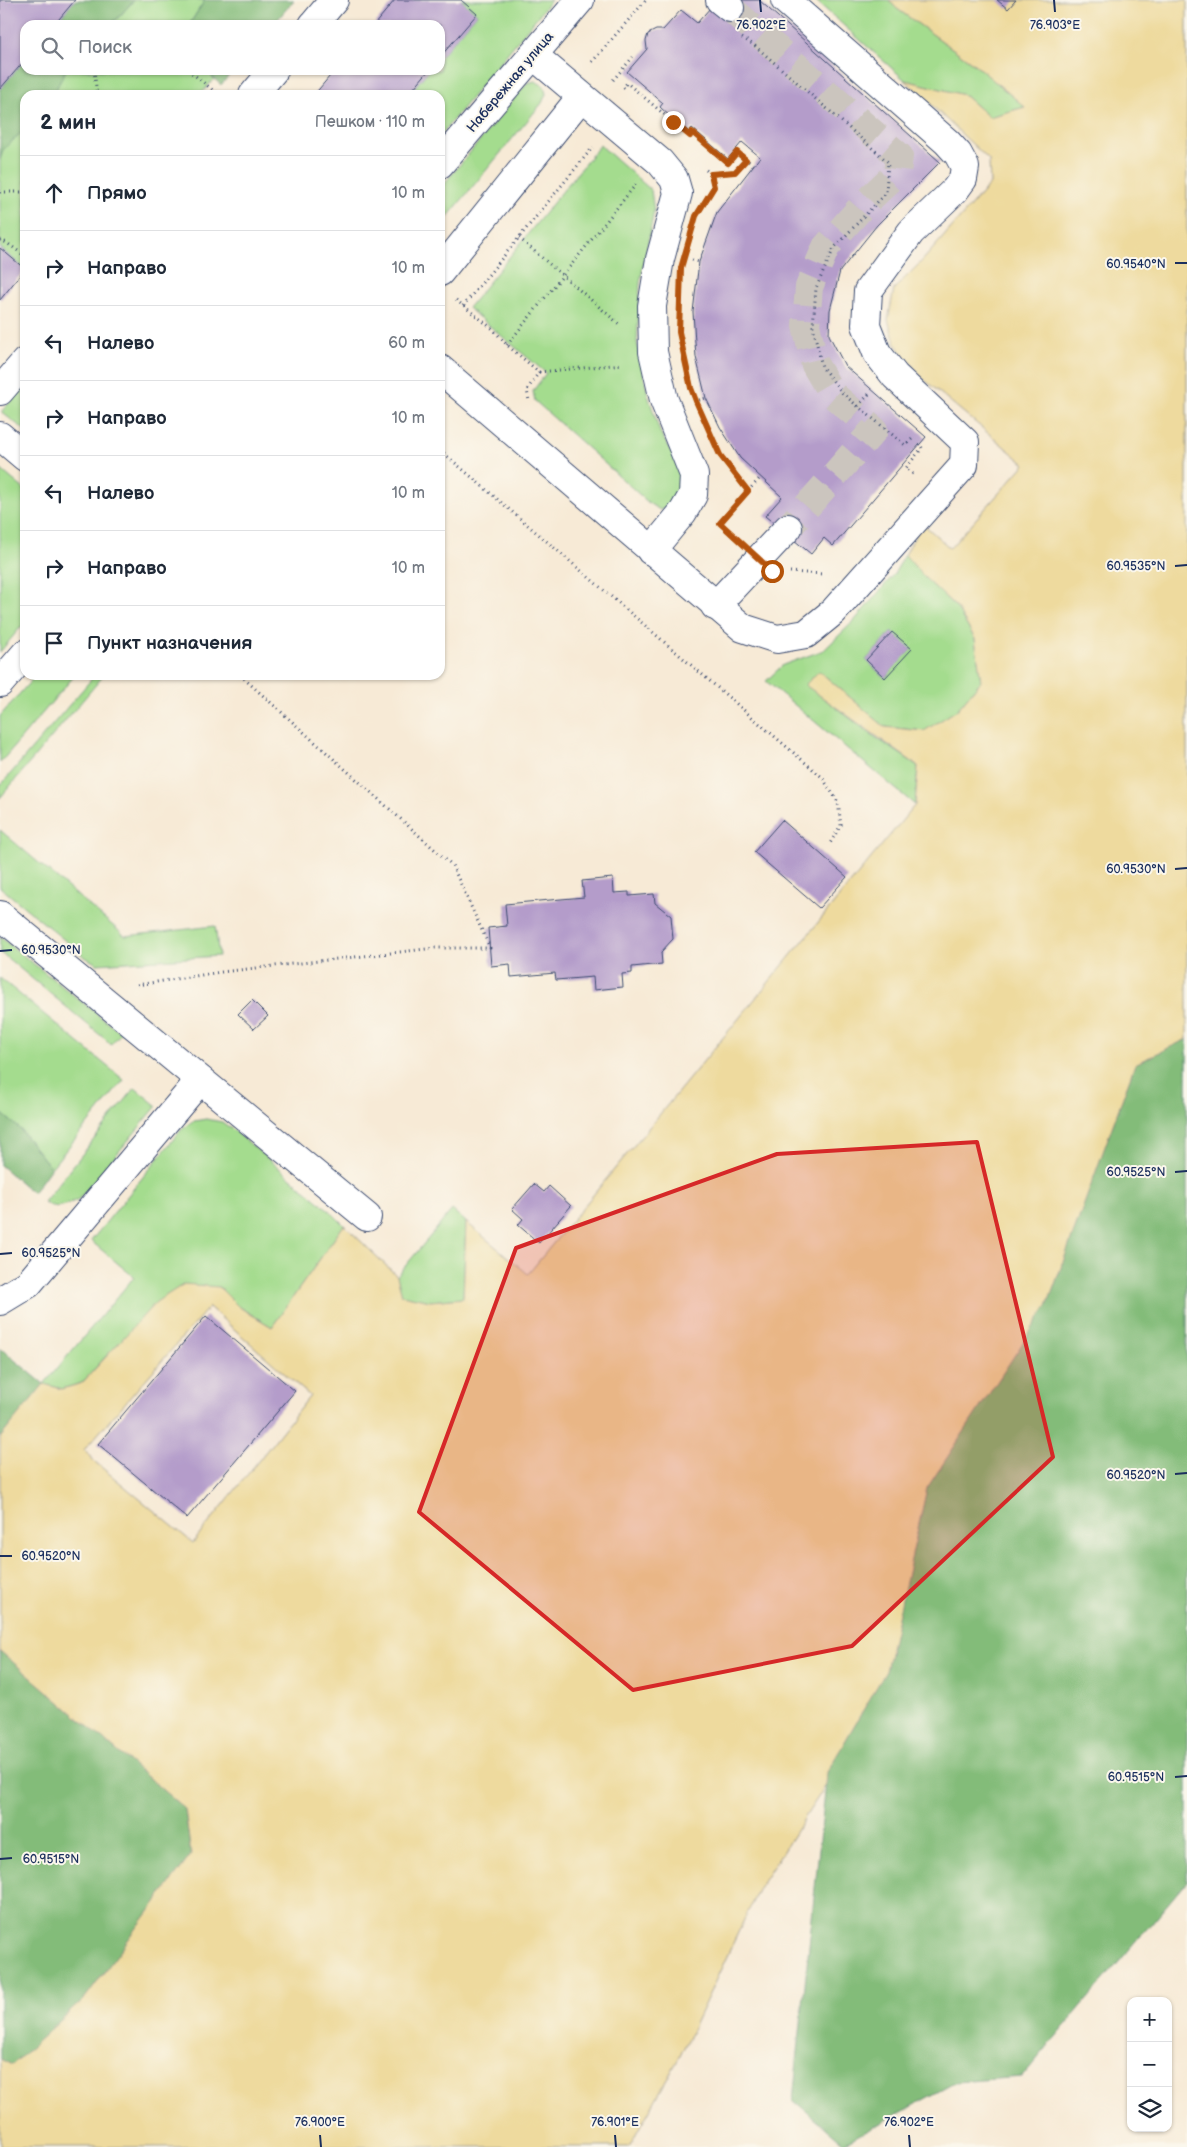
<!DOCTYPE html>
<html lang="ru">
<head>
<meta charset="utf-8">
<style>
	:root { --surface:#fff; --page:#f2f2f3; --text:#1f2937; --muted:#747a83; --line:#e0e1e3 }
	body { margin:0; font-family:"Balsamiq Sans",sans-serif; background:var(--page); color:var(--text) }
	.controls { position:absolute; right:15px; bottom:15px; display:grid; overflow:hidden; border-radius:10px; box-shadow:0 1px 4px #0004 }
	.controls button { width:45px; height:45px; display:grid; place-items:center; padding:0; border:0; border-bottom:1px solid var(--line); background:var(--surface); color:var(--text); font:25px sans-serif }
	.stop { position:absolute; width:15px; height:15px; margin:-11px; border:4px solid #b45309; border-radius:50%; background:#fff }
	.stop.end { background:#b45309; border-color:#fff; box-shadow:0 1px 5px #0008 }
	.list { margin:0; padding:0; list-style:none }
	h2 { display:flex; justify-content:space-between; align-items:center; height:65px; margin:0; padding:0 20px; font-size:21px }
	h2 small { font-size:16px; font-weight:400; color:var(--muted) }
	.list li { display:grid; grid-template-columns:32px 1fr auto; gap:15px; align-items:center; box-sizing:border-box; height:75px; padding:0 20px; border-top:1px solid var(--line) }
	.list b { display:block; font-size:19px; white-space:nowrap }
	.list em { font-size:16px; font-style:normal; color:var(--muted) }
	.icon { flex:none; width:28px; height:28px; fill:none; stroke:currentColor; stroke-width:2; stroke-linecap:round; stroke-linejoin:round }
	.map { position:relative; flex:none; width:1187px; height:2147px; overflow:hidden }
	.search { position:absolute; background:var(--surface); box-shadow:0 1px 4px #0004; left:20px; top:20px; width:425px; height:55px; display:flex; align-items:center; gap:12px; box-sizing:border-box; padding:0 18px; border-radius:15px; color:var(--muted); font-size:19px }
	.panel { position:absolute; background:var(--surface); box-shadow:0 1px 4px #0004; left:20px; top:90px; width:425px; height:590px; border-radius:15px }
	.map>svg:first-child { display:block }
</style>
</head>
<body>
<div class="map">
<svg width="1187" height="2147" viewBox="0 0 1187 2147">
	<rect width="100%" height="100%" fill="#fbf7ec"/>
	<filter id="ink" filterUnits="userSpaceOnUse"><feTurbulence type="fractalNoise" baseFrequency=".02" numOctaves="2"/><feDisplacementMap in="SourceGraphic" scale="10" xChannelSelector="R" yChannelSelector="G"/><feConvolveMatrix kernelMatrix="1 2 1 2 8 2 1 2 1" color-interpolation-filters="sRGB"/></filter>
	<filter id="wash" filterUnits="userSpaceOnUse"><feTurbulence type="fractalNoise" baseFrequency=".0096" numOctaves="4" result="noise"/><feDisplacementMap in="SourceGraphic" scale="20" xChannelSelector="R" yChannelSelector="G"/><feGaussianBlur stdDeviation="1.12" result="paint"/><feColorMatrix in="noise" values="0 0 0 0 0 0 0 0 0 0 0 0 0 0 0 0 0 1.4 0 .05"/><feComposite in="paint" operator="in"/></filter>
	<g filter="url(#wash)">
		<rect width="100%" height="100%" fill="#f7ead6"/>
		<g fill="#a4dc8e" stroke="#608676" fill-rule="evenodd">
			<polygon points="134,0 205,0 189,25 107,25 117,19"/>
			<polygon points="461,0 551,0 440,136 440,95 408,95 429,70 440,70 440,57 477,14"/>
			<polygon points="815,0 889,0 896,8 974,64 1025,107 989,117 964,95 905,80"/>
			<polygon points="66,70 205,70 214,79 200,95 53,95"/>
			<polygon points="535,81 544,86 546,94 542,103 440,226 440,189 527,83"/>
			<polygon points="25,129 25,269 0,248 0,160 2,150"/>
			<polygon points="600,145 651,190 654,211 640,283 637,342 648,395 660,432 679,466 682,489 675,504 660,510 650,504 535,401 533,391 546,373 468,308"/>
			<polygon points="25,385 25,430 1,412"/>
			<polygon points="0,469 25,490 25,622 0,652"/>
			<path d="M905,555L925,578L956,607L975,639L981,681L957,710L925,731L885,727L819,671L806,685L875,737L918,766L915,805L766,681L783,665L824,650L855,620L894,574ZM892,632L911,649L885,678L866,660Z"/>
			<polygon points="36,675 75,675 0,763 0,716"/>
			<polygon points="95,675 104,675 0,798 0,786"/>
			<polygon points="0,830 125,936 215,926 219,956 97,964 85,957 0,887"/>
			<polygon points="0,937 121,1033 111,1044 0,952"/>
			<polygon points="0,978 124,1080 51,1168 19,1128 0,1112"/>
			<path d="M135,1088L157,1106L80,1198C68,1205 55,1211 44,1202Z"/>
			<polygon points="206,1119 222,1122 236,1132 329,1210 344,1225 272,1327 239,1307 219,1287 108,1354 82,1383 62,1389 44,1384 134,1277 91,1241 181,1130 194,1121"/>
			<polygon points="452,1210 466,1222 463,1298 430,1301 401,1295 397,1276"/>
		</g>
		<g fill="#83bc79" stroke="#4f766c">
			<polygon points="75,0 134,0 117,19 107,25 54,25"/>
			<polygon points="205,0 294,0 273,25 189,25"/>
			<polygon points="25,60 25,70 66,70 53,95 25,95 25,129 3,150 0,160 0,89"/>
			<polygon points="205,70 234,70 221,85"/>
			<polygon points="1187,1039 1187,1881 1022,2077 956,2082 844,2143 793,2100 827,1772 886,1671 927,1488 1047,1306 1135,1064"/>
			<polygon points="0,1112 19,1128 51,1168 33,1193 0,1165"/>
			<polygon points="0,1348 44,1384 0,1438"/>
			<polygon points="0,1651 185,1809 191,1855 85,1998 12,2065 0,2059"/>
		</g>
		<path fill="#eeda9e" stroke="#84847e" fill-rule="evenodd" d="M889,0H1187V1039L1135,1064L1047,1306L927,1488L886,1671L827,1772L826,1785L759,1888L680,2056L629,2147H0V2059L12,2065L85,1998L191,1855L185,1809L0,1651V1438L44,1384L62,1389L82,1383L156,1302L184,1284L219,1287L239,1307L272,1327L344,1225L397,1276L402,1295L430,1301L463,1298L466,1222L528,1274L915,805L918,766L805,685L819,671L885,727L924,731L957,710L981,681L975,639L956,607L925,578L905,555L922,523L950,548L1025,464L921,377L896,345L888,320L894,289L923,260L990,184L989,160L905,80L964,95L989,117L1025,107L974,64L896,8ZM209,1307L310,1396L193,1543L95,1462L84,1450Z"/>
		<g id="blocks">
			<g fill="#b49cca">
				<polygon points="0,0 75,0 54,25 25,25 25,60 0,89"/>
				<polygon points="395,0 461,0 477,14 440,57 440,25 374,25"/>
				<polygon points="717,0 759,0 940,162 877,225 840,271 830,310 829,335 845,366 926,437 833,546 824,538 811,554 765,516 782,497 740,458 720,427 706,398 696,357 693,312 699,262 717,212 760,157 742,142 728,159 692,128 689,132 674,120 660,107 663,103 627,72 647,49 646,41 648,34 656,30 663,30 681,10 697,23"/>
				<polygon points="997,0 1016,0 1008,9"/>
				<polygon points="335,70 429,70 408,95 314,95"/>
				<polygon points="0,248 25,269 0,300"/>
				<polygon points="892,632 912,649 885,678 866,660"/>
				<polygon points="782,820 847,877 819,908 754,852"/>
				<polygon points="613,878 614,893 629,892 629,896 654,894 655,903 671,916 673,939 661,952 662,964 632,967 632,973 622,974 623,987 594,990 593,977 556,980 555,973 511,977 510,964 491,966 488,928 507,926 505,904 584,897 582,881"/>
				<polygon points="252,1000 268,1016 254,1029 238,1014"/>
				<polygon points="534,1184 544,1192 549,1186 571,1206 539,1243 518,1225 523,1219 512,1209"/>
				<polygon points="206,1316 295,1391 187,1518 98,1444"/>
			</g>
		</g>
	</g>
	<g filter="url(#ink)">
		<use href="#blocks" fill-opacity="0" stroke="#3c4b70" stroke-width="1"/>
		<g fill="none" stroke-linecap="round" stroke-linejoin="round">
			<polyline stroke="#cbc5be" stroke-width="28" stroke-dasharray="28 14" stroke-linecap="butt" points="730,8 899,156 897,173 865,203 826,247 809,287 806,325 815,365 832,394 874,430 788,528"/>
			<defs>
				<g id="minor">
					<polyline points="720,0 730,8"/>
					<polyline points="313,25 334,0"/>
					<polyline points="533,55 660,162 674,179 678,193 660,259 652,306 653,352 664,400 694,475 693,495 683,512 651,551"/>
					<polyline points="253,95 274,70"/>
					<polyline points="440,164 580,0"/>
					<polyline points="440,272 581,97"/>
					<polyline points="440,369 743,628 777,639 806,634 833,612 964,465 965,442 895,376 877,353 866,325 868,291 911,232 955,190 963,179 965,167 958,154 947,142 785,0"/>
					<polyline points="0,391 25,362"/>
					<polyline points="0,436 25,457"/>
					<polyline points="715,606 788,528"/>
					<polyline points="0,683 25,654"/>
					<polyline points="0,915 367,1217"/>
					<polyline points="0,1301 28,1284 200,1080"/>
				</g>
			</defs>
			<use href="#minor" stroke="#3c4b70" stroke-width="30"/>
			<g stroke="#3c4b70" stroke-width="3" stroke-dasharray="1 4" stroke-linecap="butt">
				<polyline points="742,38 754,45 888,162 886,193 834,248 816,288 813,326 822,367 843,394 905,445 912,439"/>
				<polyline points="592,62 646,0"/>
				<polyline points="94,70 97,95"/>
				<polyline points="188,70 219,95"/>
				<polyline points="613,80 633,57"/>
				<polyline points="624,88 623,87 627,83 690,136 693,132 728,163 737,152 753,165"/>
				<polyline points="706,170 711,174 714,187 711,191"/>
				<polyline points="711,174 735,172 746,160"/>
				<polyline points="0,192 25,192"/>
				<polyline points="519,238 619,324"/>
				<polyline points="0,240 7,243 25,256"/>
				<polyline points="692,260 699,262"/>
				<polyline points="456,300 493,329 507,345 539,372 527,390 529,401"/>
				<polyline points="463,306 593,147"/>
				<polyline points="507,345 637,183"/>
				<polyline points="539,372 623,364"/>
				<polyline points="699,400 706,398"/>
				<polyline points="858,406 869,394"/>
				<polyline points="440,450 822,777 838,802 841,825 829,845"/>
				<polyline points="725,461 748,491 720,523 735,537"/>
				<polyline points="913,474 906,468 922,448 921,446"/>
				<polyline points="748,491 760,478"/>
				<polyline points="790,572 822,574"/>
				<polyline points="137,985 221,972 435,948 490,948 452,865 240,675"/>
			</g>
			<use href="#minor" stroke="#fff" stroke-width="28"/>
		</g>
	</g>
	<g fill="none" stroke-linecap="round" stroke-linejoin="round" filter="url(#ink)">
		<polyline stroke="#b45309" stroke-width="6" points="673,122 690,136 692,132 728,163 737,152 746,160 735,172 711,174 714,187 696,216 681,268 679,332 691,388 696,401 720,455 748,491 720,523 772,571"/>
	</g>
	<path fill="#d62828" fill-opacity="0.2" stroke="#d62828" stroke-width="4" stroke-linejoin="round" d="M977,1142L1053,1457L852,1646L633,1690L419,1512L516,1248L777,1154Z"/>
	<path fill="none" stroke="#1b2f5e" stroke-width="2" d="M760,0L761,12M1054,0L1055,12M1175,263H1187M1175,566L1187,565M1175,869L1187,868M0,951L12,950M1175,1172L1187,1171M0,1254L12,1253M1175,1474L1187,1473M0,1556H12M1175,1777L1187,1776M0,1859L12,1858M320,2135L321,2147M615,2135L616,2147M909,2135L910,2147"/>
	<g text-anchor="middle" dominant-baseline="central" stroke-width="4" stroke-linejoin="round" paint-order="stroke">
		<g font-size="14" fill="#1b2f5e" stroke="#fbf7ec">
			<text transform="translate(510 82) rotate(-50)">Набережная улица</text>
		</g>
	</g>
	<g font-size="12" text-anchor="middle" fill="#1b2f5e" stroke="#fbf7ec" stroke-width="4" stroke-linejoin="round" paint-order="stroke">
		<text x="761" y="29">76.902°E</text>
		<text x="1055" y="29">76.903°E</text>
		<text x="1136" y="268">60.9540°N</text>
		<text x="1136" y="570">60.9535°N</text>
		<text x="1136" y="873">60.9530°N</text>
		<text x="51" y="954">60.9530°N</text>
		<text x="1136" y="1176">60.9525°N</text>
		<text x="51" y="1257">60.9525°N</text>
		<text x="1136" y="1479">60.9520°N</text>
		<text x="51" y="1560">60.9520°N</text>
		<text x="1136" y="1781">60.9515°N</text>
		<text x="51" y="1863">60.9515°N</text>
		<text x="320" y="2126">76.900°E</text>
		<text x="615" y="2126">76.901°E</text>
		<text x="909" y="2126">76.902°E</text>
	</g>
</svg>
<div class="controls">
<button>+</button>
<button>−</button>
<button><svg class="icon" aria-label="layers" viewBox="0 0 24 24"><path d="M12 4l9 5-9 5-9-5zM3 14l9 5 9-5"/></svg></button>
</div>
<div class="stop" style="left:772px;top:571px"></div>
<div class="stop end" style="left:673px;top:122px"></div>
<div class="search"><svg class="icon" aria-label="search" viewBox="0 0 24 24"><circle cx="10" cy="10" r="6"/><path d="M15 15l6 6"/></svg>Поиск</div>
<section class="panel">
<h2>2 мин<small>Пешком · 110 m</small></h2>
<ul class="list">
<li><svg class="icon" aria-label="ahead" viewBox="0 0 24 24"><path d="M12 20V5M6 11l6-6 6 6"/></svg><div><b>Прямо</b></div><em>10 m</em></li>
<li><svg class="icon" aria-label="right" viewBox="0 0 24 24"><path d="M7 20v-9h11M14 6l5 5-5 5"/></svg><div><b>Направо</b></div><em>10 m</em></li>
<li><svg class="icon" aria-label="left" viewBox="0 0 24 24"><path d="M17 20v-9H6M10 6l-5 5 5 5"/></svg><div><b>Налево</b></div><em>60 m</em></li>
<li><svg class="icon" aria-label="right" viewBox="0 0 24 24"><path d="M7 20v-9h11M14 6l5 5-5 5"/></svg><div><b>Направо</b></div><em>10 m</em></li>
<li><svg class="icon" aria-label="left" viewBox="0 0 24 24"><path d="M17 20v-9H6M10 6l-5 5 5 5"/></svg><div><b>Налево</b></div><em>10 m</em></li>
<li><svg class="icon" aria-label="right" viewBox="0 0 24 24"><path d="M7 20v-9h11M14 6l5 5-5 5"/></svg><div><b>Направо</b></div><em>10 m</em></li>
<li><svg class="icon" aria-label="arrive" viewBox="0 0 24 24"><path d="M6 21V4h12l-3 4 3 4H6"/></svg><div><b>Пункт назначения</b></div></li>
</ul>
</section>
</div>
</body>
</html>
